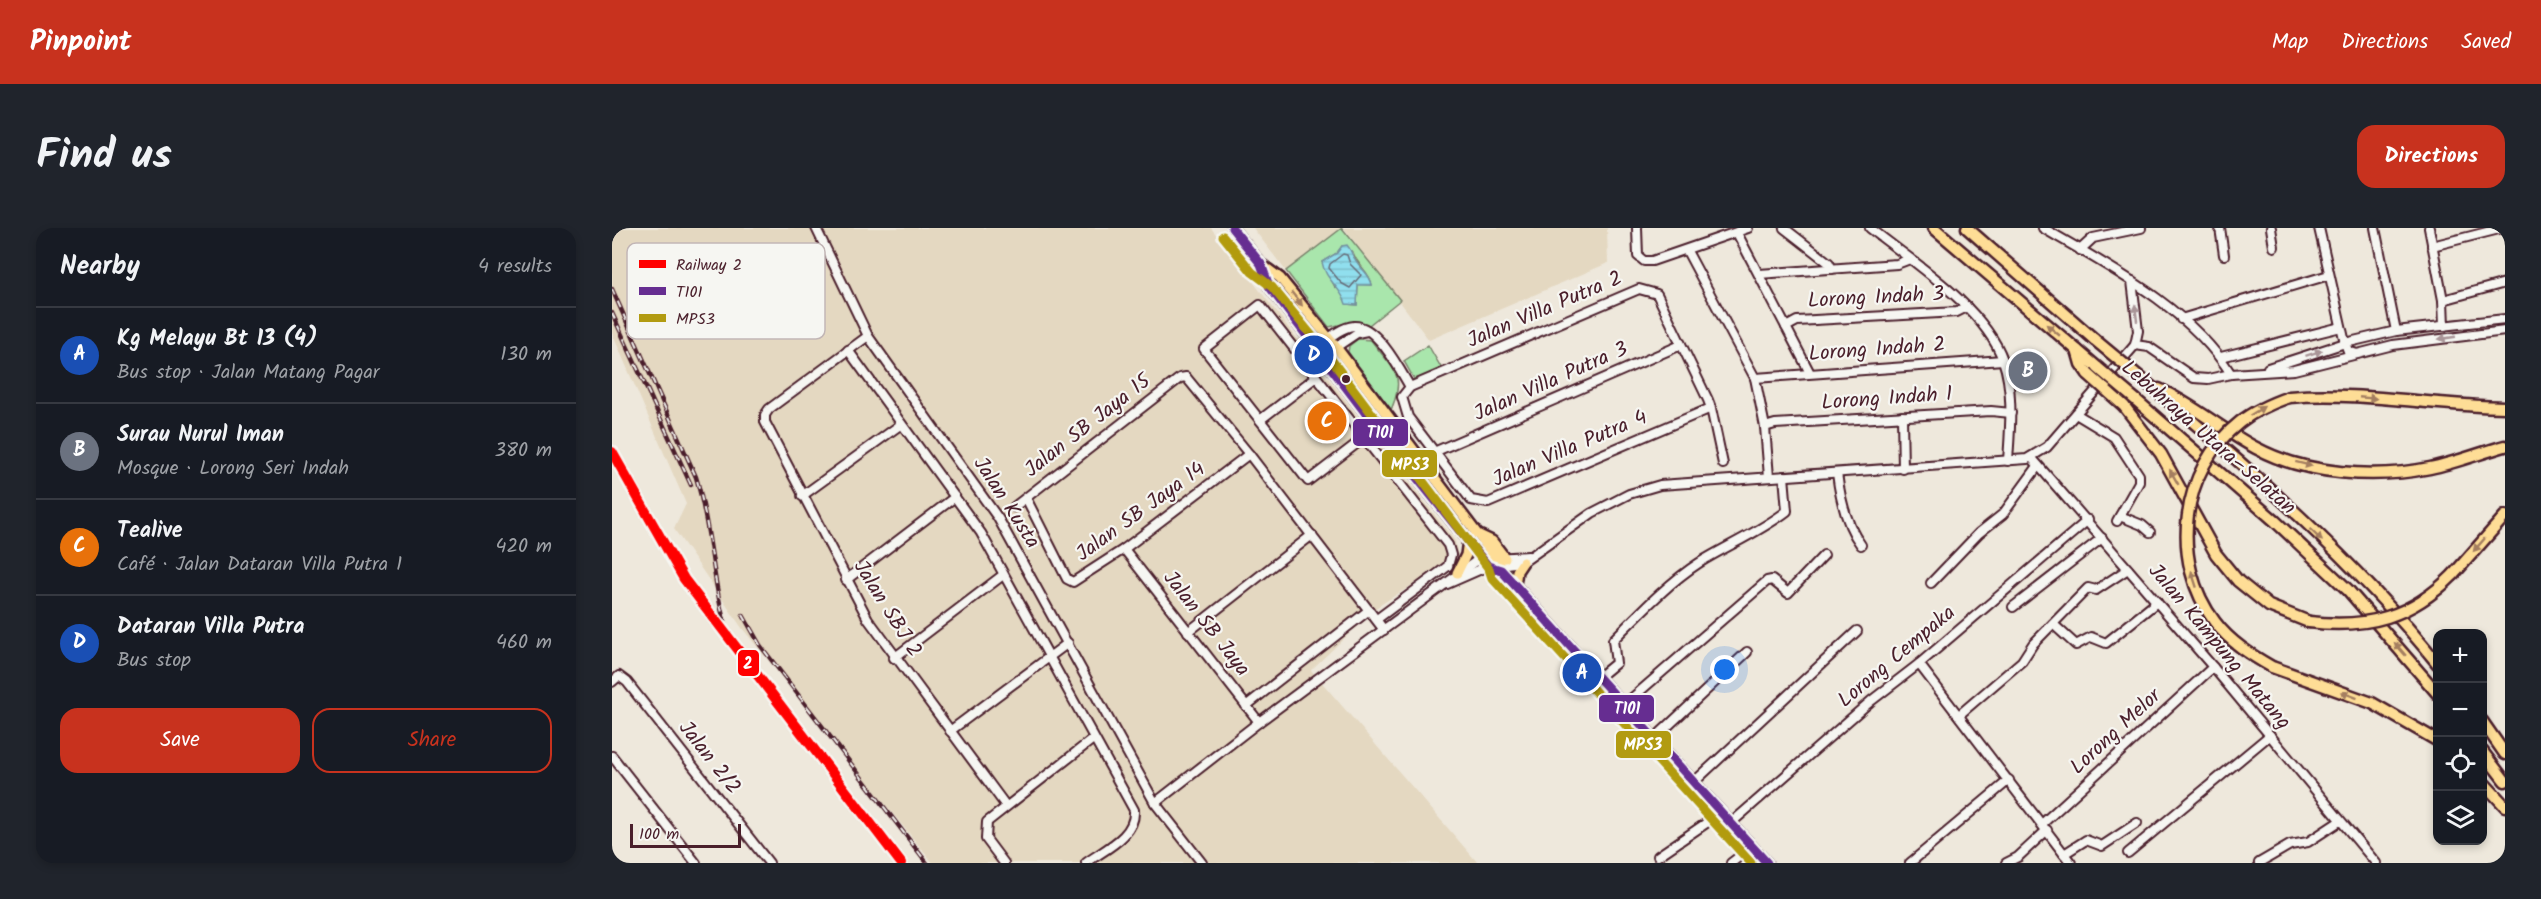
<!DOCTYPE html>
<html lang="en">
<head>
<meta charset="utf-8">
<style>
	:root { --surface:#171b24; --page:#20242c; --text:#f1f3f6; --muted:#9ea1a6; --line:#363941; --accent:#c8321e }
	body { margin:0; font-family:Kalam,sans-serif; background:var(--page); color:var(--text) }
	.controls { position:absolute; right:18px; bottom:18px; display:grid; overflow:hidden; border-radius:12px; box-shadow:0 3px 9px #0003 }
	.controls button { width:54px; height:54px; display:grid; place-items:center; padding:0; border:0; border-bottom:2px solid var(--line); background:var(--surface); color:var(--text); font:30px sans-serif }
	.scale { position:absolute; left:18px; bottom:15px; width:111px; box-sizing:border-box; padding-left:6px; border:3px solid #4a1f2b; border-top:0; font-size:16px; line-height:21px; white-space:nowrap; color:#4a1f2b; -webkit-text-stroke:4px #f6f6f2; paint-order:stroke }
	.you { position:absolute; left:1113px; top:442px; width:21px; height:21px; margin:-15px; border:4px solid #fff; border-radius:50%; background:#1a73e8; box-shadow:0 0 0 9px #1a73e833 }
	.badge { display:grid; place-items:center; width:39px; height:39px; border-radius:50%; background:var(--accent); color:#fff; font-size:20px; font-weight:700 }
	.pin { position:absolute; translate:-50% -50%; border:3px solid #fff; box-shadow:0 2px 6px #0006 }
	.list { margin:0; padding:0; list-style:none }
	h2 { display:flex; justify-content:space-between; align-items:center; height:78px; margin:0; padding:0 24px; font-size:26px }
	h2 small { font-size:20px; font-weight:400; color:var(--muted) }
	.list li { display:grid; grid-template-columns:39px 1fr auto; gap:18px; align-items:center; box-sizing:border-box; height:96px; padding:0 24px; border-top:2px solid var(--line) }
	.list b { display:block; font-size:22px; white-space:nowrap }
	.list p { margin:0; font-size:20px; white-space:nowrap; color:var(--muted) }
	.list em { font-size:20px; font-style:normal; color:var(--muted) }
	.actions { display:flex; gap:12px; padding:18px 24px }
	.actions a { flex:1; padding:14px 0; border:2px solid var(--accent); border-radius:18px; text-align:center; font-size:21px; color:var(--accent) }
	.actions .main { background:var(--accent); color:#fff }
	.icon { flex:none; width:33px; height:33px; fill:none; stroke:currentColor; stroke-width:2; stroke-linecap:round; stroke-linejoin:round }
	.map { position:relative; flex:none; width:1893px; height:635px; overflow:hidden; border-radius:18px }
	header { display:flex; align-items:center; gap:36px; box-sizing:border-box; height:84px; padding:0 30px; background:var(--accent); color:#fff }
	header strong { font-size:28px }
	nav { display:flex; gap:33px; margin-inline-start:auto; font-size:21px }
	.intro { display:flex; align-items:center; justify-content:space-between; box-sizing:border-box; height:144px; padding:0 36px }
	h1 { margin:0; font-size:42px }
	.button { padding:15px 27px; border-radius:18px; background:var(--accent); color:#fff; font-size:21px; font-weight:700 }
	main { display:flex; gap:36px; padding:0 36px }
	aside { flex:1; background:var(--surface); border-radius:18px; box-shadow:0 3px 9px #0003 }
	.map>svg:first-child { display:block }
</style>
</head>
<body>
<header>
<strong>Pinpoint</strong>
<nav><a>Map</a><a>Directions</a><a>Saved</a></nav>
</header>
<div class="intro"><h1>Find us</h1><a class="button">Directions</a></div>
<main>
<aside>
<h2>Nearby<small>4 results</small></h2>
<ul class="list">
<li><span class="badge" style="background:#1a4fb4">A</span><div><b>Kg Melayu Bt 13 (4)</b><p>Bus stop · Jalan Matang Pagar</p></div><em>130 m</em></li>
<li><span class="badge" style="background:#6b7280">B</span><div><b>Surau Nurul Iman</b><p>Mosque · Lorong Seri Indah</p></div><em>380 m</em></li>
<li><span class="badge" style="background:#e8710a">C</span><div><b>Tealive</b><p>Café · Jalan Dataran Villa Putra 1</p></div><em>420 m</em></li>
<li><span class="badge" style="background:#1a4fb4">D</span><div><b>Dataran Villa Putra</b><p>Bus stop</p></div><em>460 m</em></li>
</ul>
<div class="actions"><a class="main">Save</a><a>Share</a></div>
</aside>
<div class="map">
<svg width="1893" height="635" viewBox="0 0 1893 635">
	<defs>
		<pattern id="water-rules" width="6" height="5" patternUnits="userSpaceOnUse" patternTransform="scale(1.5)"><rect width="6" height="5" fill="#90dfee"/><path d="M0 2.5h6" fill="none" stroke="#7ebfcc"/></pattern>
	</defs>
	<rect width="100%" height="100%" fill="#eee8dc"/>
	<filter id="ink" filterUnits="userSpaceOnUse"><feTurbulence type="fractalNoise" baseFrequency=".0167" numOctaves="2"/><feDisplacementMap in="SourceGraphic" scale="12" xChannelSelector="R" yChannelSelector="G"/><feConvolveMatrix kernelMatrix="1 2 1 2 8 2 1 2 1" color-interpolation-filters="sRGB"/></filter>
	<g filter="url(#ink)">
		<g fill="#e4d8c1">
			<polygon points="0,0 599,0 843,313 846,328 765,379 699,442 866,635 321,635 130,400 62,301 74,276 0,105"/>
			<polygon points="641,0 730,0 674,43"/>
			<polygon points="732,0 995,0 996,35 817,112"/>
		</g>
		<g fill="#a9e6ac" stroke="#7a826c" stroke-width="1.5" fill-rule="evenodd">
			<path d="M730,0L788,72L757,97L736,95L717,99L674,43ZM730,18L741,24C744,37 758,43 760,57L746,56L745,77L735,76L730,63L723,59L710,34L725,25Z"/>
			<path d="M746,111L759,112C780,141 795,145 779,182L736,124L737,118Z"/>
			<polygon points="816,117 831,143 812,151 802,151 792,133"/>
		</g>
		<path fill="url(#water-rules)" stroke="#7492a0" stroke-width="1.5" d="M735,17C740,23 739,26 743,31C748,41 758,45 760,57H746L745,77L734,76C729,59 713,52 710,34L725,25L730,18Z"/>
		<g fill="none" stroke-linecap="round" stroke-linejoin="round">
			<polygon stroke="#666c79" stroke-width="1.5" points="731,26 735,27 738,36 749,47 738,60 729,55 717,40 718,36"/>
			<defs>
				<g id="minor">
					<polyline points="204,0 256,108 386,290 543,575 590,635"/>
					<polyline points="1025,0 1026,28 1032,33 1040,33 1136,0"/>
					<polyline points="1172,0 1217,35 1220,41"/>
					<path d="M1258,0C1301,34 1373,80 1391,132C1402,163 1398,201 1396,233"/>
					<path d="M1431,0C1496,38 1578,80 1619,146"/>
					<polyline points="1608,0 1612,27"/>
					<polyline points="1659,0 1662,19"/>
					<polyline points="1707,0 1733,115 1736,123 1745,126"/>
					<polyline points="1763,0 1784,103"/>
					<polyline points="1817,0 1831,72 1832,98"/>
					<polyline points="1125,5 1198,145"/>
					<polyline points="1820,18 1891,0"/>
					<polyline points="1468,22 1481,10 1529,0"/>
					<polyline points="1075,23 1143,150 1153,199 1157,249"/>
					<polyline points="1147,46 1285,36 1298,31"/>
					<polyline points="1831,72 1893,55"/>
					<polyline points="1569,91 1717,47"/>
					<polyline points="1174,99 1185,93 1345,84 1355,79"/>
					<polyline points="256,108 157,181 153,187 153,194 256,391 394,578"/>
					<polyline points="1523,117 1537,119 1582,150 1596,151 1619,146 1682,142 1781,117 1893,103"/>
					<path d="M705,120C715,112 728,99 742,98C765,97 788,142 798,159"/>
					<path d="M236,122L369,305L522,582C524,608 493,621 474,635"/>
					<polyline points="711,128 745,105 755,103"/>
					<polyline points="1609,129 1729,99"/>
					<polyline points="1656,140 1733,115 1784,103 1893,91"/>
					<polyline points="1143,150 1391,132"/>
					<polyline points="1099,180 876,275 859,272 796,189 790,169 798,159 1027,61 1045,66 1096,172 1099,180 1111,236"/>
					<polyline points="1464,186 1502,209 1527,247 1527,254 1505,293"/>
					<polyline points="1290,188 1291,241"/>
					<polyline points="648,192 704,149"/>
					<polyline points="1153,199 1163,196 1379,183 1399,185"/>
					<path d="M765,200L696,253L592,121L648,77C711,157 773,237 836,317L839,327L836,338L765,391"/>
					<polyline points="822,224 1069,117"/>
					<polyline points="1419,229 1601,439 1764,635"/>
					<path d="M1225,245C1228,270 1234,297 1249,317"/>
					<polyline points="190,268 288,197"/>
					<polyline points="414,270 455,351 461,354 512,321 637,226"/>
					<polyline points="402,279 568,150 574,149 637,226 772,402"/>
					<polyline points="1508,288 1530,297 1538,304"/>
					<polyline points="512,321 647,494"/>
					<polyline points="234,352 343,269"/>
					<polyline points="1319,355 1367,305 1391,286 1426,238"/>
					<polyline points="835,356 876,338 911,334 980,285 1017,266 1048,257 1415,231 1435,219 1523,117 1526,103 1520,53"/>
					<polyline points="1401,379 1490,310"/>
					<polyline points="1441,396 1464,417 1479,409 1494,415 1545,374"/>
					<polyline points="576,404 700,307"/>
					<polyline points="282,430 391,347"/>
					<polyline points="1307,436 1459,635"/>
					<path d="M987,449L1004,435L1001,412C1027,386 1056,355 1087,335C1116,317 1148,304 1175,283L1172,248"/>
					<polyline points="0,454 7,448 15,454 157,635"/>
					<polyline points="1012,477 1155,353 1160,352 1176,365 1212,327"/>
					<polyline points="634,478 757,382"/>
					<polyline points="1347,487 1410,433 1421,416 1476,360 1484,362 1516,341"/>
					<polyline points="338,503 456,415"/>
					<polyline points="1042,511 1135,424"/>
					<polyline points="0,528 84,635"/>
					<polyline points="1081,555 1245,403"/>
					<polyline points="543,575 647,494 867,331 916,328"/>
					<polyline points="1431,595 1601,439"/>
					<polyline points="1118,596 1259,473 1307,436 1476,292"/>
					<polyline points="1516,625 1658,507"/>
					<polyline points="1452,626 1474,612 1490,618 1525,595"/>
					<polyline points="1046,628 1109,585"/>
					<polyline points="392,635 374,611 375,594 481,511"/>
					<polyline points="1119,635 1140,619"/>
					<polyline points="1298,635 1397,552"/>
					<polyline points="1394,635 1406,629 1435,602"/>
					<polyline points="1647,635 1678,617 1696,614 1728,593"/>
				</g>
				<g id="major">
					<polyline points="620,0 649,36 668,50 724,119 888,336 889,342"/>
					<polyline points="649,36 657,58 765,200 876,338 889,342"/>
					<polyline points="863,305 880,313 893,330"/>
					<polyline points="889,342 1155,635"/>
					<polyline points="845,345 854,327 856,312"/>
					<polyline points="903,357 905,343 911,334"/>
				</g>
				<g id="highway">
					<polyline points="1322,0 1486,140"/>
					<polyline points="1355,0 1483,112"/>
					<polyline points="1465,122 1469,136 1476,146"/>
					<path d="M1536,156C1638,241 1742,331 1826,436"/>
					<path d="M1547,161C1582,177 1610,202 1644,220C1694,247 1764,251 1818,240C1843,235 1868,225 1893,218"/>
					<path d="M1677,169C1749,163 1821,178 1893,179"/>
					<polyline points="1524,172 1663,293 1736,362 1826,466"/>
					<polyline points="1512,178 1549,226 1604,326 1626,353 1657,378 1697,394"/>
					<polyline points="1841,347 1893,288"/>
					<polyline points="1660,439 1760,475 1826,513"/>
					<polyline points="1870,493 1893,526"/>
					<polyline points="1870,523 1893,553"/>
					<polyline points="1870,553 1893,578"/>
				</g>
			</defs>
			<use href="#minor" stroke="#4a1f2b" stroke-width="12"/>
			<use href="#major" stroke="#4a1f2b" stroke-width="14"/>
			<use href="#highway" stroke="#4a1f2b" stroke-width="15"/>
			<use href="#minor" stroke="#f6f6f2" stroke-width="8"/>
			<use href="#major" stroke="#fedd96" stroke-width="9"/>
			<use href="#highway" stroke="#fedd96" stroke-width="10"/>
			<defs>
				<g id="rail">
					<path d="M0,61L84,249C100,302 100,358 117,410"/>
					<polyline points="0,85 79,257"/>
					<polyline points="131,387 148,417 315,635"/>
				</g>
			</defs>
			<use href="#rail" stroke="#4a1f2b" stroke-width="4.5"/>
			<use href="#rail" stroke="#f6f6f2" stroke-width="2" stroke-dasharray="7" stroke-linecap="butt"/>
			<defs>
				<g id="highway-bridge">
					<polyline points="1483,112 1536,156"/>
					<polyline points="1486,140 1524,172"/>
					<polyline points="1476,146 1512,178"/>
					<path d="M1697,394C1756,401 1799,389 1841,347"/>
					<path d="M1660,439C1639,427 1618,414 1603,394C1557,333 1568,241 1628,194C1643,182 1660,175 1677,169"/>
				</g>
			</defs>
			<use href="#highway-bridge" stroke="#4a1f2b" stroke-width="15" stroke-linecap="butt"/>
			<use href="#highway-bridge" stroke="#fedd96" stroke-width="10"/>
			<defs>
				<polyline id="bus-1" points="620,0 649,36 657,58 765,200 876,338 889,342 1155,635"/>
				<polyline id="bus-2" points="611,8 640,44 660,59 715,126 877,341 880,350 1139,635"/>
			</defs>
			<use href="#bus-1" stroke="#f6f6f2" stroke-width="14"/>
			<use href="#bus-2" stroke="#f6f6f2" stroke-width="14"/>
			<use href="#bus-1" stroke="#662d91" stroke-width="9"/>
			<use href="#bus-2" stroke="#b29b11" stroke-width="9"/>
			<defs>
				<polyline id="rail-1" points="0,224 72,351 289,635"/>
			</defs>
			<use href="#rail-1" stroke="#f6f6f2" stroke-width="15"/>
			<use href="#rail-1" stroke="#f00" stroke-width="10"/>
		</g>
		<defs><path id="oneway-solid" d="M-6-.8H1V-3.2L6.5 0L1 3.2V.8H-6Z" transform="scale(1.5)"/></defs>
		<g fill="#a47e60">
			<use href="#oneway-solid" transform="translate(685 71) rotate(52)"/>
			<use href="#oneway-solid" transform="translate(1441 102) rotate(-140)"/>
			<use href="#oneway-solid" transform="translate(1756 170) rotate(5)"/>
			<use href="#oneway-solid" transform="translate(1645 183) rotate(-32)"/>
			<use href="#oneway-solid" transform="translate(1692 236) rotate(14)"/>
			<use href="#oneway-solid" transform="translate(1562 249) rotate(-120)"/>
			<use href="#oneway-solid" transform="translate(1704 307) rotate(44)"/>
			<use href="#oneway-solid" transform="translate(1867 317) rotate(131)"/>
			<use href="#oneway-solid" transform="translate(1582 351) rotate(-108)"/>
			<use href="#oneway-solid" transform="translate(1788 421) rotate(-131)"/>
			<use href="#oneway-solid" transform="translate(1737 467) rotate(-160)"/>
		</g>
		<g fill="#a99598">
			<use href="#oneway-solid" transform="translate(1524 85) rotate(-97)"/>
			<use href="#oneway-solid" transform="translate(1835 110) rotate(172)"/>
			<use href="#oneway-solid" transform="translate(1702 125) rotate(-18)"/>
		</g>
	</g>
	<circle fill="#4a1f2b" stroke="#f6f6f2" stroke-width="2" cx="734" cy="151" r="5"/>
	<g text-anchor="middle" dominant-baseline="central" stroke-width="4.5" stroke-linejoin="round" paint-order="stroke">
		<g font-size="21" fill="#4a1f2b" stroke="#f6f6f2">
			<text transform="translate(1264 70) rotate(-3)">Lorong Indah 3</text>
			<text transform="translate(933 82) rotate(-23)">Jalan Villa Putra 2</text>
			<text transform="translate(1265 122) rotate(-4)">Lorong Indah 2</text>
			<text transform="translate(939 154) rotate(-24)">Jalan Villa Putra 3</text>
			<text transform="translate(1275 171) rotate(-4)">Lorong Indah 1</text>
			<text transform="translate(476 198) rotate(-38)">Jalan SB Jaya 15</text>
			<text transform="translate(1596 210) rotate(41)">Lebuhraya Utara–Selatan</text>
			<text transform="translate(958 221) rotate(-23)">Jalan Villa Putra 4</text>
			<text transform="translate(394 275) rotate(57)">Jalan Kusta</text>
			<text transform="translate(529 284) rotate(-36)">Jalan SB Jaya 14</text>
			<text transform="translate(275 381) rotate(58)">Jalan SBJ 2</text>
			<text transform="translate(594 396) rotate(52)">Jalan SB Jaya</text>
			<text transform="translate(1607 419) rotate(50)">Jalan Kampung Matang</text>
			<text transform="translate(1285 429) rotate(-40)">Lorong Cempaka</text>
			<text transform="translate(1504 504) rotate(-43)">Lorong Melor</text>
			<text transform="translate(97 530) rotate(52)">Jalan 2/2</text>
		</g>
	</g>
	<rect x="15" y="15" width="198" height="96" rx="9" fill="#f6f6f2" stroke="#c2b6b6" stroke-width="1.5"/>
	<rect x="27" y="32" width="27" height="8" fill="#f00"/>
	<rect x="27" y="59" width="27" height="8" fill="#662d91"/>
	<rect x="27" y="86" width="27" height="8" fill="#b29b11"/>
	<g font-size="16" fill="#4a1f2b">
		<text x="64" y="42">Railway 2</text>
		<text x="64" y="69">T101</text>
		<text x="64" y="96">MPS3</text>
	</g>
	<g stroke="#f6f6f2" stroke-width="2">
		<rect x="740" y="190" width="57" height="29" rx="6" fill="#662d91"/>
		<rect x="769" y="221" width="57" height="29" rx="6" fill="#b29b11"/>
		<rect x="125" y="421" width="23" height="28" rx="6" fill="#f00"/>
		<rect x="986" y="466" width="57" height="29" rx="6" fill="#662d91"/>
		<rect x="1003" y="502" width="57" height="29" rx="6" fill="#b29b11"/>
	</g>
	<g font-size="16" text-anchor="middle" font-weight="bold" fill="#fff">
		<text x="768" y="210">T101</text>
		<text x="798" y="242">MPS3</text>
		<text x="136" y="441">2</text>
		<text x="1015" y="486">T101</text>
		<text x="1031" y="522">MPS3</text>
	</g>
</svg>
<div class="controls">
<button>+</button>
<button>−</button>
<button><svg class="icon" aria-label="locate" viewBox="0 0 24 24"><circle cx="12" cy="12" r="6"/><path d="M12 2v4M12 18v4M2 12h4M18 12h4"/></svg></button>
<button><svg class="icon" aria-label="layers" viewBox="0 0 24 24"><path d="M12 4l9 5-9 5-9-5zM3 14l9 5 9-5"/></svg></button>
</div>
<div class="scale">100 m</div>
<div class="you"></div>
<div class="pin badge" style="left:970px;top:445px;background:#1a4fb4">A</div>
<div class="pin badge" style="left:1416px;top:143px;background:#6b7280">B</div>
<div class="pin badge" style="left:715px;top:193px;background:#e8710a">C</div>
<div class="pin badge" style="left:702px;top:127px;background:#1a4fb4">D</div>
</div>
</main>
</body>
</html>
